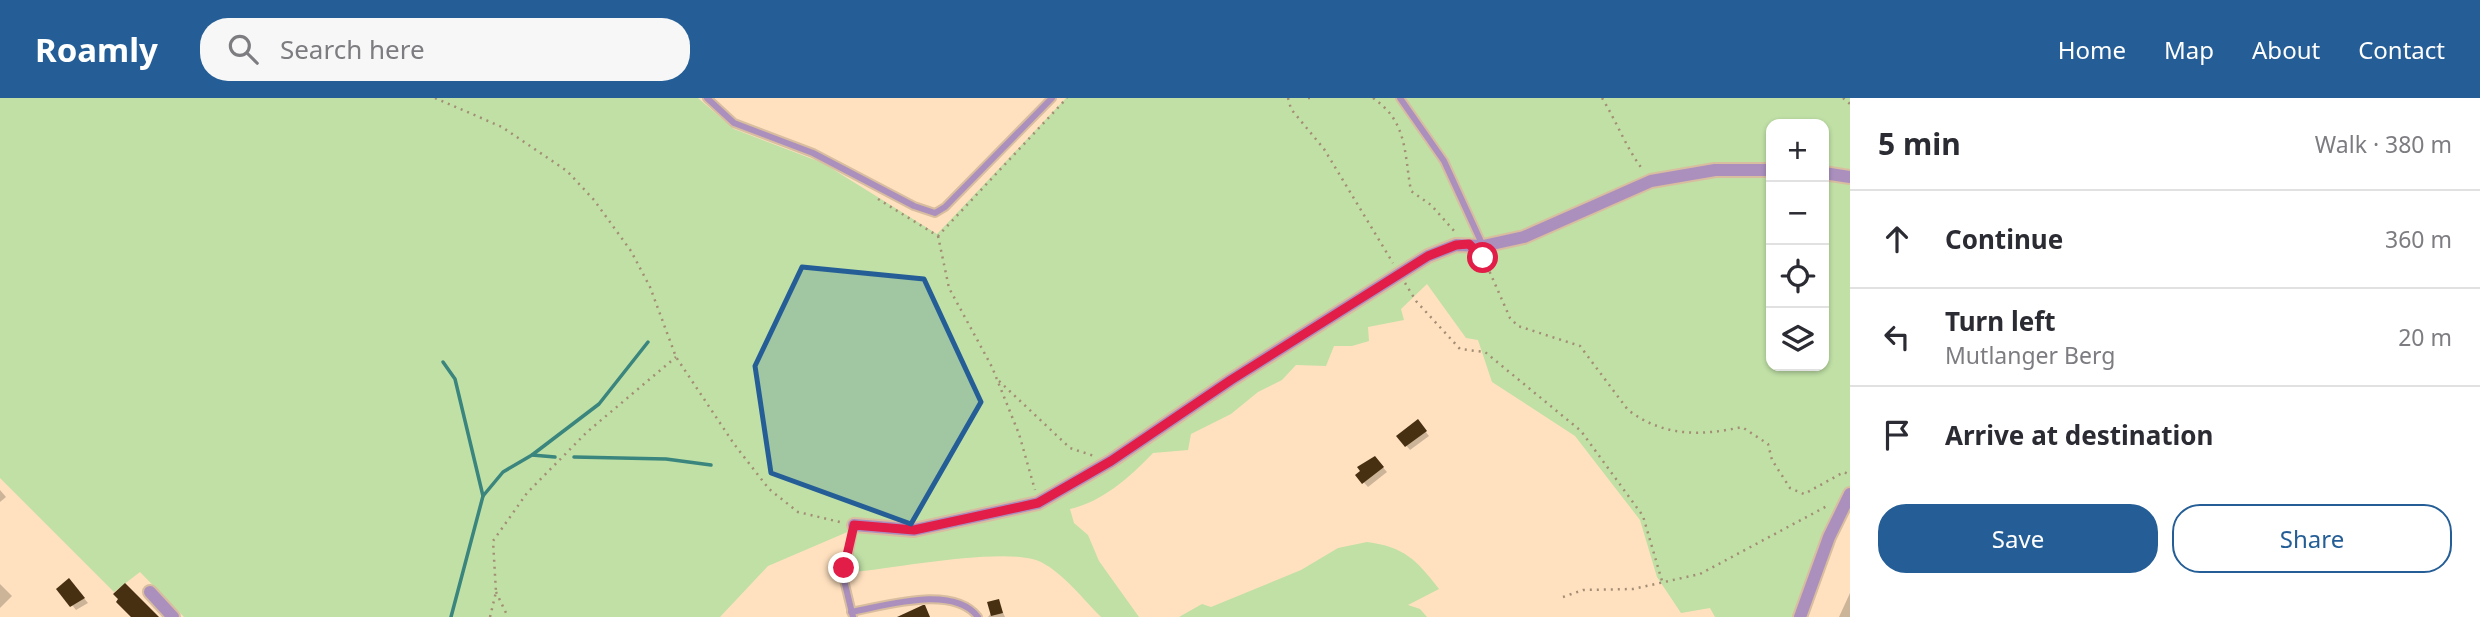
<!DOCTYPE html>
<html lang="en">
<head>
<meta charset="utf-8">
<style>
	:root { --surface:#fff; --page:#f7f7f7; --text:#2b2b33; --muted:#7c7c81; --line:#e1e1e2; --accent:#255e96 }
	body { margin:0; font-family:"Noto Sans",sans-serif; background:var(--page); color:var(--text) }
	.controls { position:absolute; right:21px; top:21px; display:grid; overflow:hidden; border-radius:14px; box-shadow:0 2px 5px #0004 }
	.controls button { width:63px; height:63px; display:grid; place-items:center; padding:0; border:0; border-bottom:2px solid var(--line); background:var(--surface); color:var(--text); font:35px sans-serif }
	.stop { position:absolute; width:21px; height:21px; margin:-16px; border:5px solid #e11d48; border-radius:50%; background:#fff }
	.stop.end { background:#e11d48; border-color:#fff; box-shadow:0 2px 7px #0008 }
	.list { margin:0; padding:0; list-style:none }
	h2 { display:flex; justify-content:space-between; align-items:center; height:91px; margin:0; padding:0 28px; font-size:30px }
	h2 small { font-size:23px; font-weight:400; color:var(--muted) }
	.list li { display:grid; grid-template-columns:46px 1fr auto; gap:21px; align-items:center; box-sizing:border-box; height:98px; padding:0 28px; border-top:2px solid var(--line) }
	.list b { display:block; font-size:26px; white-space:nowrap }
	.list p { margin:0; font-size:23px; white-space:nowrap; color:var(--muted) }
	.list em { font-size:23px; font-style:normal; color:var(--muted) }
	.actions { display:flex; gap:14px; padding:21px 28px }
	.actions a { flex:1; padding:16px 0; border:2px solid var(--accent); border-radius:28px; text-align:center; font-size:24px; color:var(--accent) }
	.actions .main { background:var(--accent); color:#fff }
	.icon { flex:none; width:38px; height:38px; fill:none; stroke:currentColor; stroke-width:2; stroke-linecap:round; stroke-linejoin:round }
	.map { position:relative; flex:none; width:1850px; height:519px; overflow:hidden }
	header { display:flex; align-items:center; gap:42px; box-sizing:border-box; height:98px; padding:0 35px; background:var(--accent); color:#fff }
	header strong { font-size:33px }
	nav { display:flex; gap:38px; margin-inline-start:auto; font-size:24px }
	.search { width:490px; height:63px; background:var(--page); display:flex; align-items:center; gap:18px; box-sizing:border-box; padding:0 24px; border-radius:28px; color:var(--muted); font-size:26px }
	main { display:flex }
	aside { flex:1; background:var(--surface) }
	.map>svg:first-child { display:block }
</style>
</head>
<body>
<header>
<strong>Roamly</strong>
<div class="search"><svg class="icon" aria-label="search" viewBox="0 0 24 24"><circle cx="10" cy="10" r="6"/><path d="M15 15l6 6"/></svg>Search here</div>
<nav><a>Home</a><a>Map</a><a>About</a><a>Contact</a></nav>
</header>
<main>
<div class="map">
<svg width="1850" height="519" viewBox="0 0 1850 519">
	<rect width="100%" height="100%" fill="#ffe1bf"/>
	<g fill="#c0e0a6" fill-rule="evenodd">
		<path d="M0,0H698L734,31L823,65L937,136L1066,0H1850V396L1800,519H1715L1710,510L1681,515L1657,479L1640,422L1575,338L1492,284L1478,242L1466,240L1427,186L1401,211L1404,222L1368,229L1369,243L1352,248H1334L1326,268L1296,267L1282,282L1258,294L1231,316L1191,336L1188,352L1153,355C1130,379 1102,404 1070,411L1074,425L1088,437L1099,463L1139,519H1101C1083,501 1064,476 1041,464C1008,448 897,470 854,474L844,470L852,432L768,468L720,519H184L140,474L114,494L0,380ZM1771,26H1824V268H1771Z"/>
		<path d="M1367,444C1404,449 1416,461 1439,491L1408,507L1420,511L1427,519H1179L1202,506L1211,509L1301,472L1338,450Z"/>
	</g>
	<g fill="#0003">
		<polygon points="1421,328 1429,338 1410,352 1398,338"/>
		<polygon points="1379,365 1387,374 1368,389 1358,378"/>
		<polygon points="0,392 6,399 0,404"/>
		<polygon points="0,486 12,498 0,510"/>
		<polygon points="73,487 88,505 76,512 72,507"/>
		<polygon points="1850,495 1850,519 1839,519"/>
		<polygon points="998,503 1005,519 988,519 992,514"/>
	</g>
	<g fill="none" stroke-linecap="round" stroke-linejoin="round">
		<g stroke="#3a857d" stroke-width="3.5">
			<polyline points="443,264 455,281 483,398"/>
			<polyline points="532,357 555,359"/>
			<polyline points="574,359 666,361 711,367"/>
			<polyline points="451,519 483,398 503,374 532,357 599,306 648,244"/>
		</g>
	</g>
	<g fill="#473011">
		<polygon points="1418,321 1427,333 1405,349 1396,338"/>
		<polygon points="1375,358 1384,369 1362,386 1355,377 1360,373 1357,369"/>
		<polygon points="69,480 85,500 70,509 56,491"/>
		<polygon points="125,485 159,519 131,519 116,504 118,501 113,496"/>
		<polygon points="999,501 1003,515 991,518 987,504"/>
		<polygon points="925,507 930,519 897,519 923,507"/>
	</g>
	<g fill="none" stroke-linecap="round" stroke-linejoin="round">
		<defs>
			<g id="service">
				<polyline points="707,0 734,25 813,55 914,108 935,115 945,109 1052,0"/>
				<polyline points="1400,0 1444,63 1483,148"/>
				<path d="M851,514C885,508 953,486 978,519"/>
				<polyline points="853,519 844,482 854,427"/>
			</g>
			<g id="minor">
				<polyline points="1824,75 1850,79"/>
				<polyline points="854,427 914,432 1038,405 1111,363 1231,282 1428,158 1456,147 1483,148 1524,139 1651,83 1715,72 1771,72"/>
				<polyline points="150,494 173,519"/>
				<polyline points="1800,519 1829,439 1850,396"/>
			</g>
		</defs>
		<use href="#service" stroke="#d8bd9f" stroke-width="10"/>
		<use href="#minor" stroke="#d8bd9f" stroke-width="16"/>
		<g stroke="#a38d74" stroke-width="2.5" stroke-dasharray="2 5" stroke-linecap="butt">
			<polyline points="435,0 502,29 567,73 594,102 631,153 650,189 676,259 734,346 769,391 798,414 844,425"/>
			<polyline points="1288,0 1291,11 1324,51 1393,165"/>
			<polyline points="1308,0 1314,0"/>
			<path d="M1373,0C1408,24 1404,55 1411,93L1431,107L1456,135"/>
			<path d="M1602,0C1617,24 1626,50 1643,72"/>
			<polyline points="1843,0 1850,6"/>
			<polyline points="878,101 938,138 1067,0"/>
			<polyline points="938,138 949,190 992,269 1019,336 1035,392"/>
			<path d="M1484,161L1510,220L1518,228L1580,248L1628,312C1664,339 1701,338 1742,329L1768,346L1772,362L1790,390L1804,396L1844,374L1850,377"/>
			<polyline points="1405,185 1416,203 1460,251 1485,254 1581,333 1643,418 1662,483"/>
			<polyline points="999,283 1070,350 1094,358"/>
			<polyline points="496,494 508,519"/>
			<polyline points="1563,499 1583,492 1633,491 1700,476 1829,407"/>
			<polyline points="490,519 496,494 493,443 527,395 587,334 676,259"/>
		</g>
		<use href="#service" stroke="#ab90be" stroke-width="6"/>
		<use href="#minor" stroke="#ab90be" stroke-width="12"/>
	</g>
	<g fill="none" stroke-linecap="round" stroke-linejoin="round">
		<polyline stroke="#e11d48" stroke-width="9" points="844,470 854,427 914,432 1038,405 1111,363 1231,282 1428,158 1456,147 1469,146 1483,160"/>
	</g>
	<path fill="#255e96" fill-opacity="0.2" stroke="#255e96" stroke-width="5" stroke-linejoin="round" d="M802,169L924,181L981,304L911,426L771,375L755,268Z"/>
</svg>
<div class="controls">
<button>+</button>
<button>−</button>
<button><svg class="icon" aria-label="locate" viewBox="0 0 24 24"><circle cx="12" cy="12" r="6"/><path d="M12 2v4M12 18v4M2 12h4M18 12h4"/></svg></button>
<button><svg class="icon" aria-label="layers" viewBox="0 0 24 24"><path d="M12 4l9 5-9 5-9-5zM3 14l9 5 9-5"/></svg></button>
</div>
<div class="stop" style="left:1483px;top:160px"></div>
<div class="stop end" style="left:844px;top:470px"></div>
</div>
<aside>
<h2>5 min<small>Walk · 380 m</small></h2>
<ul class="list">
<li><svg class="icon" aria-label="ahead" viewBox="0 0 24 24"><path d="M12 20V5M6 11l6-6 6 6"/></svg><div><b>Continue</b></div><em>360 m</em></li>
<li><svg class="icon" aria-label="left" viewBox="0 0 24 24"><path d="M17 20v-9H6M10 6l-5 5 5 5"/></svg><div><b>Turn left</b><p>Mutlanger Berg</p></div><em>20 m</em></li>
<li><svg class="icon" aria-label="arrive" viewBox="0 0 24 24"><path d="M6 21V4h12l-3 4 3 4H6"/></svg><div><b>Arrive at destination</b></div></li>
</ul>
<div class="actions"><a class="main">Save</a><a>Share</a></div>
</aside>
</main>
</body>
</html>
